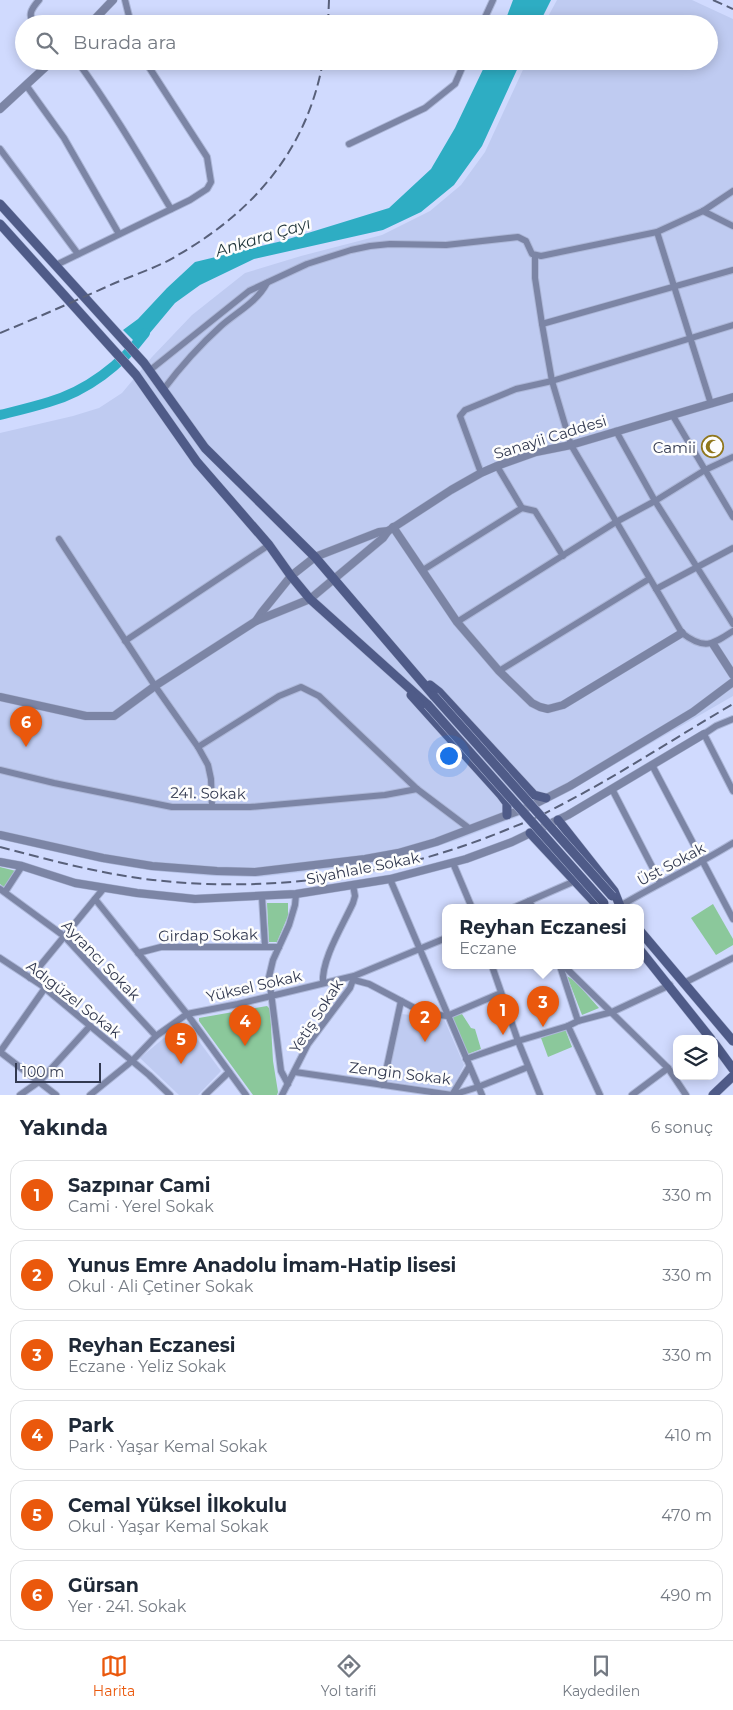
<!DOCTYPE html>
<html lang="tr">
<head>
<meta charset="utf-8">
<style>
	:root { --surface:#fff; --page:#f2f2f3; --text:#1f2937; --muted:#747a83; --line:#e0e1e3; --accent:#ea580c }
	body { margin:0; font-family:Montserrat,sans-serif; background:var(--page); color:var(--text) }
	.controls { position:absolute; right:15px; bottom:15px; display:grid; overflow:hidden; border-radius:10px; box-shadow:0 2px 12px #0003 }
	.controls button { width:45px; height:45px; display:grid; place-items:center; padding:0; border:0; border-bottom:1px solid var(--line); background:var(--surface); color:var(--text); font:25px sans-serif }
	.scale { position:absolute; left:15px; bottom:12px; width:86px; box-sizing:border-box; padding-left:5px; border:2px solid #323950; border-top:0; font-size:14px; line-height:18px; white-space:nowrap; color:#323950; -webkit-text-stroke:4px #fdfdfd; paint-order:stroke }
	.you { position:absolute; left:448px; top:755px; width:18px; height:18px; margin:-12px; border:4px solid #fff; border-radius:50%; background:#1a73e8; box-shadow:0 0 0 8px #1a73e833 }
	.badge { display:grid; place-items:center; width:32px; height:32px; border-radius:50%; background:var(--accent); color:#fff; font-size:16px; font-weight:700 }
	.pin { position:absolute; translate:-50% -41px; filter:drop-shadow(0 1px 2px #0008) }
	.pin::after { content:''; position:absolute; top:26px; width:18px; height:15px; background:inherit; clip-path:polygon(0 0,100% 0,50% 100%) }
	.popup { position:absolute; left:442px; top:904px; width:202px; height:65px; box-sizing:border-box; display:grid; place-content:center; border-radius:10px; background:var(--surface); filter:drop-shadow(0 1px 4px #0005); font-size:16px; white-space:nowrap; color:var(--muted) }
	.popup b { font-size:19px; color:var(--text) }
	.popup::after { content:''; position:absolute; left:50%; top:100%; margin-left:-10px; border:10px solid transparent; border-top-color:var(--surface) }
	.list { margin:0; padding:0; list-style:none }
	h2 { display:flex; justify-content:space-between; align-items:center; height:65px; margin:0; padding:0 20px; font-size:21px }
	h2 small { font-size:16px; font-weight:400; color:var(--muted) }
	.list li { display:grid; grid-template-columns:32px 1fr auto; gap:15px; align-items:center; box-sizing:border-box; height:70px; margin:0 10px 10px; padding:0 10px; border:1px solid var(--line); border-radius:15px }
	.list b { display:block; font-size:19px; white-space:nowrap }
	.list p { margin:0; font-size:16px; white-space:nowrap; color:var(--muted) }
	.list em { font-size:16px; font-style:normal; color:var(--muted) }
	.icon { flex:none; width:28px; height:28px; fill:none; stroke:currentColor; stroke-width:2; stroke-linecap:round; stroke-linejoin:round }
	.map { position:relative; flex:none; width:733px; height:1095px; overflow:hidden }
	.search { position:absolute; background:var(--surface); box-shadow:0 2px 12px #0003; left:15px; right:15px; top:15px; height:55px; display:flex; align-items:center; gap:12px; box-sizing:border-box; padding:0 18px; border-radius:28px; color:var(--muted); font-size:19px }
	.sheet { height:545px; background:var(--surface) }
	nav { display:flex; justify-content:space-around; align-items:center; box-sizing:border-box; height:70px; border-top:1px solid var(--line); background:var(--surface); font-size:14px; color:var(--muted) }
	nav a { display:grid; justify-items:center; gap:2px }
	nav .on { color:var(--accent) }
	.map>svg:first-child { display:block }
</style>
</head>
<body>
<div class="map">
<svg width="733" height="1095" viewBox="0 0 733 1095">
	<rect width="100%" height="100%" fill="#d0dafe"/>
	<g fill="#bfcbf1">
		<polygon points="557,0 692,0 733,19 733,696 610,767 522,815 457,840 382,863 259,877 211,876 156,871 110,864 0,839 0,433 73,416 99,408 122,393 152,357 192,315 245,273 301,256 382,235 430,211 461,185 485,152 527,61 709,61 709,24 544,24"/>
		<polygon points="402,1014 444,1019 464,1065 451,1091 387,1081"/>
		<polygon points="186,1024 221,1071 198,1095 179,1095 140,1058 164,1038"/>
	</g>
	<g fill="#8bc89b">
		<polygon points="0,867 16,871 4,887 0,884"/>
		<polygon points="267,903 288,903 288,916 277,942 269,942"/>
		<polygon points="713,904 733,939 733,945 716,955 691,918"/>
		<polygon points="567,976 575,981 599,1008 582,1015"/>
		<polygon points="267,1006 270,1009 273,1061 278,1092 277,1095 253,1095 199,1021 199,1018"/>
		<polygon points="462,1014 471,1028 475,1029 481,1049 468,1054 452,1017"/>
		<polygon points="565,1029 572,1047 548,1057 541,1038"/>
	</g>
	<g fill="#2eadc3">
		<polygon points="513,0 551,0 539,24 504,24"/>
		<polygon points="487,61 521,61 482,146 454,185 421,212 383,230 254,259 200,285 175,303 139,346 123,330 138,319 167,288 195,262 282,241 389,208 431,169 455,128"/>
	</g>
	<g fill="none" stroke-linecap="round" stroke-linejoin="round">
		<path stroke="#2eadc3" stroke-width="10" d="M0,415C16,411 33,407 49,402C87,391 121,365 145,333"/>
		<defs>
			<g id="minor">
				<polyline points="125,0 131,24"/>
				<path d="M36,24C26,16 32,8 39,0"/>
				<polyline points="482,24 493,0"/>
				<path d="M77,61C112,109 141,159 171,209"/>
				<polyline points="26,85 64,138 119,234"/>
				<polyline points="349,144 425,108 455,84 465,61"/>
				<polyline points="0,149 78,254"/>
				<polyline points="703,211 733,226"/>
				<polyline points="657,232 711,404"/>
				<path d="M535,256V278L542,324L552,381L571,445L682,633C704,650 712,645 733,631"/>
				<polyline points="56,265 190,200 207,189 211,182 207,157 145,61"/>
				<polyline points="542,324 733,270"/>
				<polyline points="149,371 249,291 307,264 351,250 370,246 390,244 446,245 518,237 526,241 532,254 541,256 657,232 703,211 733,191"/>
				<path d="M163,390C181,366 200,345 221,326C237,312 257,302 267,283"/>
				<polyline points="673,416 733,517"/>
				<polyline points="616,431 655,501 733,624"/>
				<polyline points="481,473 460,416 465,410 516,389 552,381 733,325"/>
				<polyline points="522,508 535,511 563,556"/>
				<polyline points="59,539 155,686 198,747 208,765 211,779 212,807"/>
				<polyline points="423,570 522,508 497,466"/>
				<polyline points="656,589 733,548"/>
				<polyline points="457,622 616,522 655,501 705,470 733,457"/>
				<polyline points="125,641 269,545"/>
				<polyline points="499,671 649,579"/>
				<polyline points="733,719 716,726 704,734 733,791"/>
				<polyline points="198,747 279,696 301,687 319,696 417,789 470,829"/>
				<polyline points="652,765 733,919"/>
				<polyline points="0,770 54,783 172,807 250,807 385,795 417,789"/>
				<polyline points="612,789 660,882"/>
				<polyline points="453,863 472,908"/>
				<polyline points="390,879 482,1095"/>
				<polyline points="0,889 64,936 156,1036"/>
				<polyline points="5,892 22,866"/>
				<polyline points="262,897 265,946"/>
				<polyline points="95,899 187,1014 246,1095"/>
				<polyline points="529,901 533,908"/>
				<path d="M620,906C657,884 696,866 733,843"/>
				<polyline points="513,908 575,881"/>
				<polyline points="138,953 161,947 279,947"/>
				<polyline points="0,958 41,985 149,1075 170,1095"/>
				<polyline points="492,966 518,1041 540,1095"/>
				<polyline points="560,966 578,1021"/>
				<polyline points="564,966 668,1068 686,1095"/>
				<polyline points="30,978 104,888"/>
				<polyline points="354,980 369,984 424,1013 447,1016 501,993"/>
				<path d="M323,983C321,960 343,925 353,903L355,896L353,885"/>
				<polyline points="684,983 733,958"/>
				<polyline points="568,1026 600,1095"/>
				<polyline points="0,1052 45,988"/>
				<polyline points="0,1052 56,1095"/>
				<polyline points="466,1059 518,1041 568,1026 578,1021 612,1012 670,985"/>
				<polyline points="295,1072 452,1095 478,1087 528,1067"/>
				<polyline points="288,1084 281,1071 269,977 273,960 289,925 295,905 296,894"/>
				<polyline points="383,1085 401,1001"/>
				<polyline points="20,1095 40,1081 90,1026"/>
				<polyline points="90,1095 132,1061 156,1036 187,1014 238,1004 354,976 446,938"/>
				<polyline points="205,1095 229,1072"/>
				<polyline points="282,1095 308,1044 350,988 354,977"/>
				<polyline points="452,1095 469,1067"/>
				<polyline points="632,1095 668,1068"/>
			</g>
			<g id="tertiary">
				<polyline points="90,24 113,0"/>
				<polyline points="0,109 52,61"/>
				<polyline points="393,527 457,622 499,671 532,703 540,707 548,709 563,705 682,633"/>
				<polyline points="256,621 262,612 291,576 315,557 379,532 388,531 451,490 481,473 497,466 536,452 571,445 733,397"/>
				<polyline points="713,644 733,675"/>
				<polyline points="0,697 86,716 114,716 155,686 256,621 310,599 383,538 388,531"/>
				<polyline points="0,835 103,858 152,866 217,871 255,872 365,859 398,853 436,842 507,815 529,807 570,786 693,712 733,682"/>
				<polyline points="0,862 22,866 75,883 137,893 195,899 296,894 390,879 466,859 512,842 568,815 704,734"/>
			</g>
			<g id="secondary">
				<polyline points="0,204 144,363 205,448 315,557 434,696"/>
				<polyline points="0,224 136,375 197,462 269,545 291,576 310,599 428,705"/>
				<polyline points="430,685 439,692 534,795 546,798"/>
				<polyline points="411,695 501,795 507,803 507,815"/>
				<polyline points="558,820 614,891 620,906"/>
				<polyline points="530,833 600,908"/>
				<polyline points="640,931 733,1041"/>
				<polyline points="640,950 711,1039"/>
				<polyline points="714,1043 733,1069"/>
				<polyline points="713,1095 733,1076"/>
			</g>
		</defs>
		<use href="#minor" stroke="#adb7d8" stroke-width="8"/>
		<use href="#tertiary" stroke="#adb7d8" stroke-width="9"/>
		<use href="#secondary" stroke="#adb7d8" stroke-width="10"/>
		<use href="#minor" stroke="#7c85a5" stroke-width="6"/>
		<use href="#tertiary" stroke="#7c85a5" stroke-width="8"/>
		<use href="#secondary" stroke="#4f5b88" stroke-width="9"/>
		<g stroke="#58607a" stroke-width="2" stroke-dasharray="10 5" stroke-linecap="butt">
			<polyline points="713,0 733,9"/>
			<polyline points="328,24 329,0"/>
			<path d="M0,333C39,317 77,300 115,283C136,274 159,267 178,255C254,211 307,150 323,61"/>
			<path d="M0,847C50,860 101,874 153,880C272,893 389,877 501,832C518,825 535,819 551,810C613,779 673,739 733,704"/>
		</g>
		<defs>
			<g id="secondary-bridge">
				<polyline points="434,696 612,896"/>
				<polyline points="428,705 604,903"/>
			</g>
		</defs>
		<use href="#secondary-bridge" stroke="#adb7d8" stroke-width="10" stroke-linecap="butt"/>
		<use href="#secondary-bridge" stroke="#4f5b88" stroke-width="9"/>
	</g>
	<defs>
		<symbol id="mosque-ring" viewBox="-11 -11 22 22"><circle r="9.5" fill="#fdfdfd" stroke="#90771d" stroke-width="1.5"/><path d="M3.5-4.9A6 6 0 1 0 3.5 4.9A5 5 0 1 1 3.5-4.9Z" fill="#90771d"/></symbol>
	</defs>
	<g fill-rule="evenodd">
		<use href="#mosque-ring" x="700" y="434" width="25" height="25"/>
	</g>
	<g text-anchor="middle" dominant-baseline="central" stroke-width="5" stroke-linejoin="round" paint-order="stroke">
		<g font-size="15" fill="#323950" stroke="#fdfdfd">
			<text transform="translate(550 437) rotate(-17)">Sanayii Caddesi</text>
			<text transform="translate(208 793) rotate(1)">241. Sokak</text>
			<text transform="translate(671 864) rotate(-28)">Üst Sokak</text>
			<text transform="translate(363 868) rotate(-11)">Siyahlale Sokak</text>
			<text transform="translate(208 935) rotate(-1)">Girdap Sokak</text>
			<text transform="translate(101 960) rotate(46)">Ayrancı Sokak</text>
			<text transform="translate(254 986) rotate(-13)">Yüksel Sokak</text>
			<text transform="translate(74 999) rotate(38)">Adıgüzel Sokak</text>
			<text transform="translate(316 1016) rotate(-57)">Yetiş Sokak</text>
			<text transform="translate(400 1073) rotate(7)">Zengin Sokak</text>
		</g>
		<g font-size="15" fill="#323950" stroke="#fdfdfd" text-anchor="end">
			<text x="696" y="447">Camii</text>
		</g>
		<g font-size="16" font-style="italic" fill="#1e3338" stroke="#fdfdfd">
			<text transform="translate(263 237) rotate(-17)">Ankara Çayı</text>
		</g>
	</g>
</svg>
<div class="controls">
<button><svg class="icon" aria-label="layers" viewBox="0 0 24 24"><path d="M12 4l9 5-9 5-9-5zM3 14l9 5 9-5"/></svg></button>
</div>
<div class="scale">100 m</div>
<div class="you"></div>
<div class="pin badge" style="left:503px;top:1035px">1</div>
<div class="pin badge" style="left:425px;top:1042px">2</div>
<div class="pin badge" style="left:543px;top:1027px">3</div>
<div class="popup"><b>Reyhan Eczanesi</b>Eczane</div>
<div class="pin badge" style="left:245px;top:1046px">4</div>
<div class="pin badge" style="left:181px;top:1064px">5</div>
<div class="pin badge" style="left:26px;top:747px">6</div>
<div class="search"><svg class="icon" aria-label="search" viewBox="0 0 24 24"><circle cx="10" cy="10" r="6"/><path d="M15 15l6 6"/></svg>Burada ara</div>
</div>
<section class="sheet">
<h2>Yakında<small>6 sonuç</small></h2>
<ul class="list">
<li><span class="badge">1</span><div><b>Sazpınar Cami</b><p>Cami · Yerel Sokak</p></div><em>330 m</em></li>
<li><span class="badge">2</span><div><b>Yunus Emre Anadolu İmam-Hatip lisesi</b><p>Okul · Ali Çetiner Sokak</p></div><em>330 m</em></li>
<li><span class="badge">3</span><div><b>Reyhan Eczanesi</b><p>Eczane · Yeliz Sokak</p></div><em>330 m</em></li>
<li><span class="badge">4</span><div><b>Park</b><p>Park · Yaşar Kemal Sokak</p></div><em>410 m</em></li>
<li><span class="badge">5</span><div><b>Cemal Yüksel İlkokulu</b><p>Okul · Yaşar Kemal Sokak</p></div><em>470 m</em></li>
<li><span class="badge">6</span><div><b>Gürsan</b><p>Yer · 241. Sokak</p></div><em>490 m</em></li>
</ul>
</section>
<nav>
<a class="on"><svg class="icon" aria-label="map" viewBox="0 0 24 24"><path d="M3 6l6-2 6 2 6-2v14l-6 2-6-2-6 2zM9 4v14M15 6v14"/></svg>Harita</a>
<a><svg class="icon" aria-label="directions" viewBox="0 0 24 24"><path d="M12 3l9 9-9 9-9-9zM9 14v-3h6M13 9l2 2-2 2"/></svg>Yol tarifi</a>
<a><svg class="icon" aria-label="saved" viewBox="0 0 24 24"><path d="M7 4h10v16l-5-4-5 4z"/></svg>Kaydedilen</a>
</nav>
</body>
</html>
